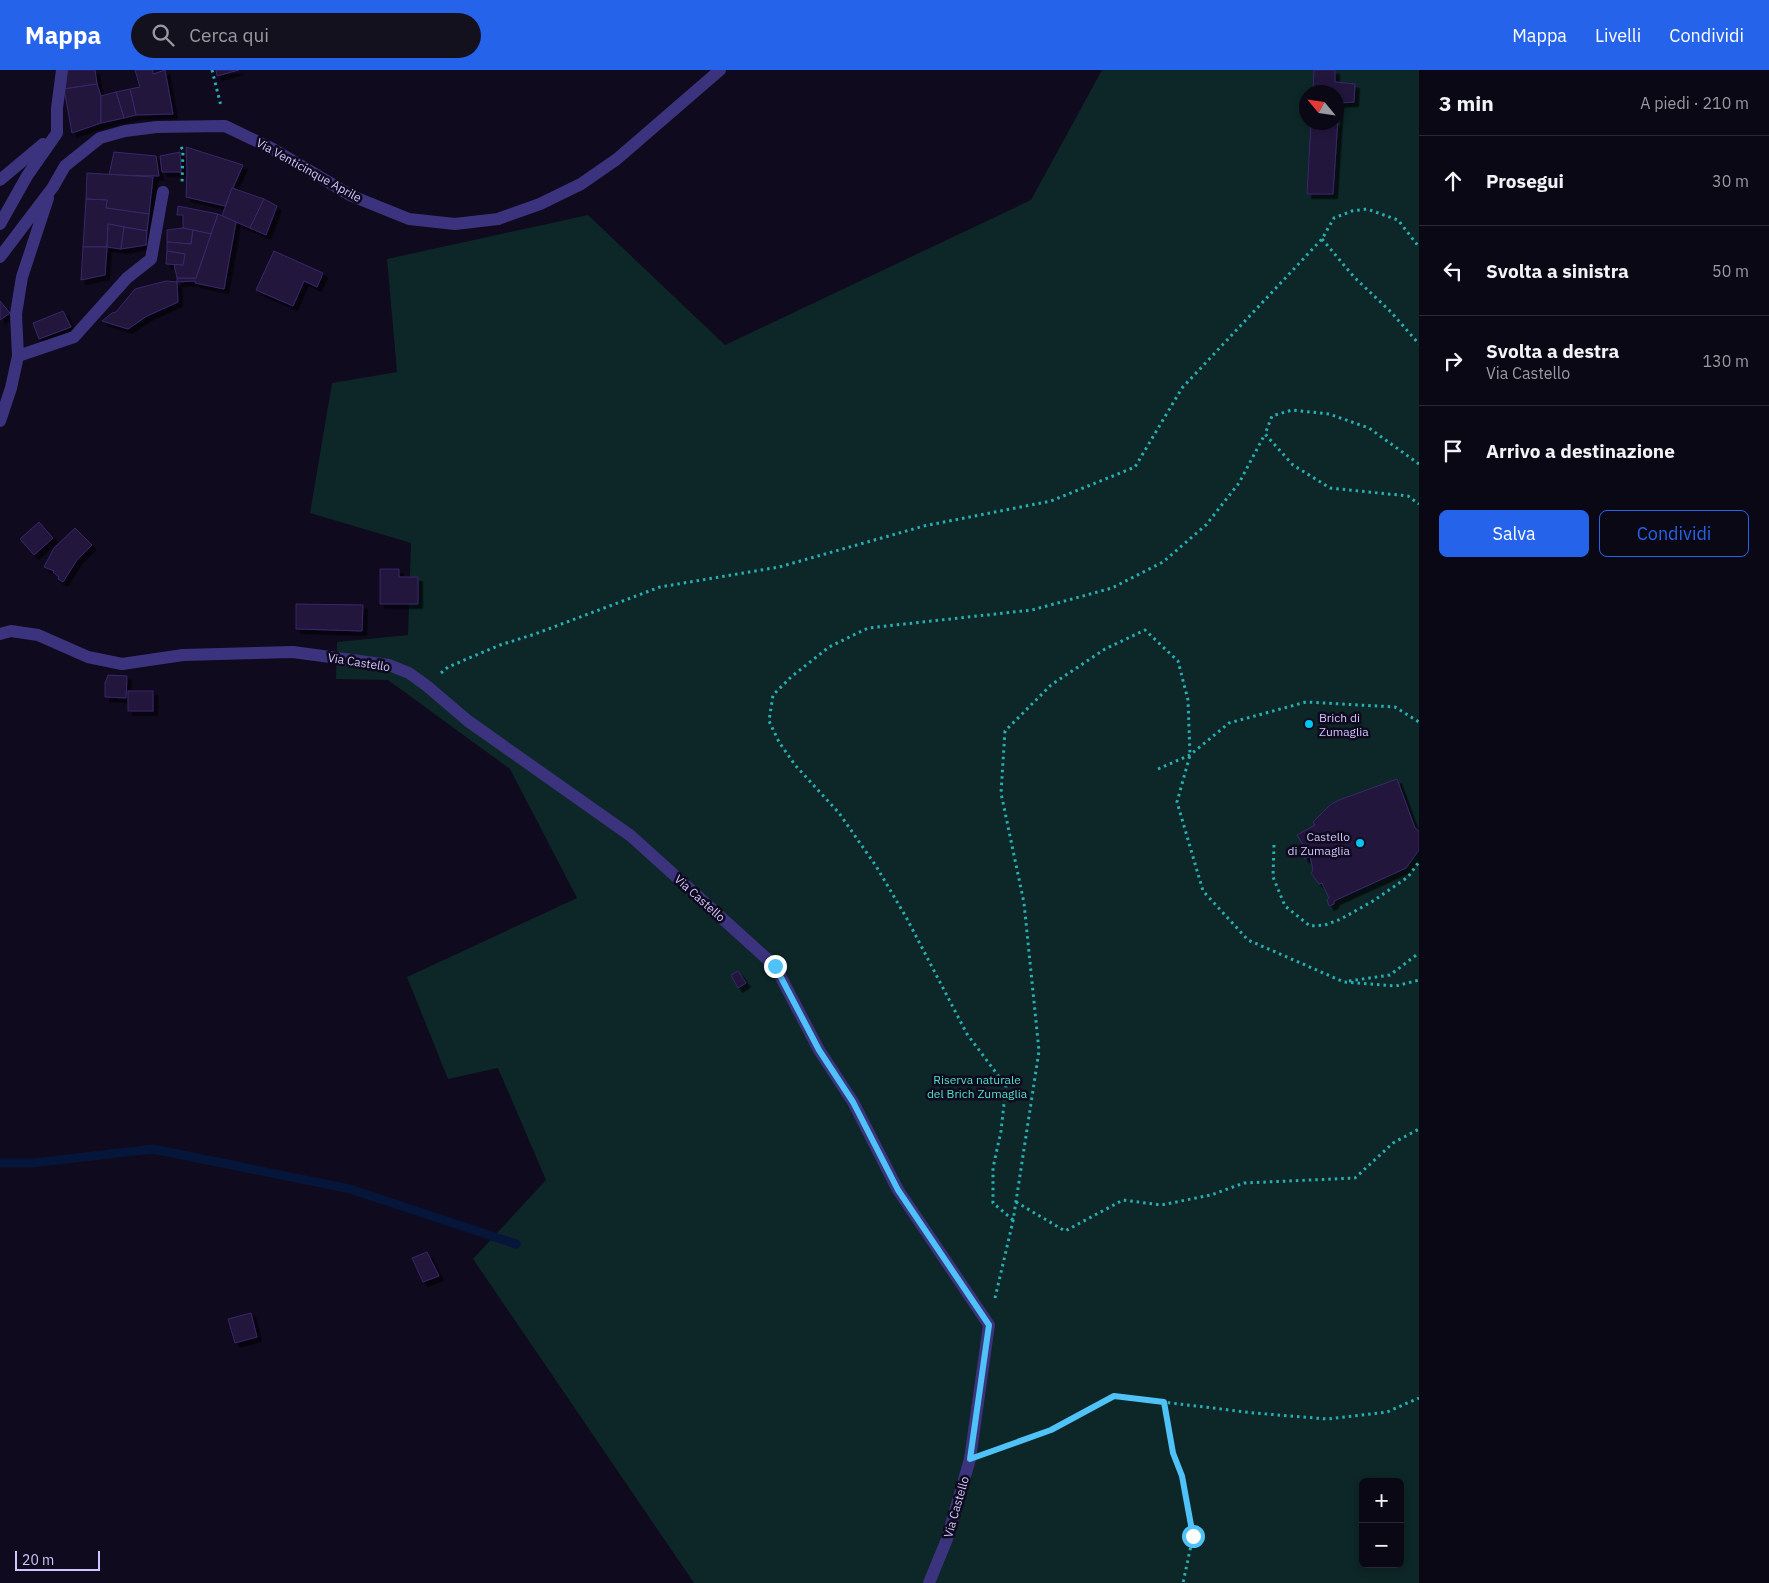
<!DOCTYPE html>
<html lang="it">
<head>
<meta charset="utf-8">
<style>
	:root { --surface:#0b0816; --page:#14111f; --text:#f1f3f6; --muted:#9a9aa1; --line:#2b2935; --accent:#2563eb }
	body { margin:0; font-family:"IBM Plex Sans",sans-serif; background:var(--page); color:var(--text) }
	.controls { position:absolute; right:15px; bottom:15px; display:grid; overflow:hidden; border-radius:8px; box-shadow:0 2px 8px #0003 }
	.controls button { width:45px; height:45px; display:grid; place-items:center; padding:0; border:0; border-bottom:1px solid var(--line); background:var(--surface); color:var(--text); font:25px sans-serif }
	.compass { position:absolute; left:1299px; top:15px; width:45px; height:45px; border-radius:50%; background:var(--surface); box-shadow:0 2px 8px #0003; rotate:299deg }
	.scale { position:absolute; left:15px; bottom:12px; width:85px; box-sizing:border-box; padding-left:5px; border:2px solid #d1c6ff; border-top:0; font-size:14px; line-height:18px; white-space:nowrap; color:#d1c6ff; -webkit-text-stroke:4px #0f0a1d; paint-order:stroke }
	.stop { position:absolute; width:15px; height:15px; margin:-11px; border:4px solid #4fc3f7; border-radius:50%; background:#fff }
	.stop.end { background:#4fc3f7; border-color:#fff; box-shadow:0 1px 5px #0008 }
	.list { margin:0; padding:0; list-style:none }
	h2 { display:flex; justify-content:space-between; align-items:center; height:65px; margin:0; padding:0 20px; font-size:21px }
	h2 small { font-size:16px; font-weight:400; color:var(--muted) }
	.list li { display:grid; grid-template-columns:32px 1fr auto; gap:15px; align-items:center; box-sizing:border-box; height:90px; padding:0 20px; border-top:1px solid var(--line) }
	.list b { display:block; font-size:19px; white-space:nowrap }
	.list p { margin:0; font-size:16px; white-space:nowrap; color:var(--muted) }
	.list em { font-size:16px; font-style:normal; color:var(--muted) }
	.actions { display:flex; gap:10px; padding:15px 20px }
	.actions a { flex:1; padding:11px 0; border:1px solid var(--accent); border-radius:8px; text-align:center; font-size:18px; color:var(--accent) }
	.actions .main { background:var(--accent); color:#fff }
	.icon { flex:none; width:28px; height:28px; fill:none; stroke:currentColor; stroke-width:2; stroke-linecap:round; stroke-linejoin:round }
	.map { position:relative; flex:none; width:1419px; height:1513px; overflow:hidden }
	header { display:flex; align-items:center; gap:30px; box-sizing:border-box; height:70px; padding:0 25px; background:var(--accent); color:#fff }
	header strong { font-size:24px }
	nav { display:flex; gap:28px; margin-inline-start:auto; font-size:18px }
	.search { width:350px; height:45px; background:var(--page); display:flex; align-items:center; gap:12px; box-sizing:border-box; padding:0 18px; border-radius:28px; color:var(--muted); font-size:19px }
	main { display:flex }
	aside { flex:1; background:var(--surface) }
	.map>svg:first-child { display:block }
</style>
</head>
<body>
<header>
<strong>Mappa</strong>
<div class="search"><svg class="icon" aria-label="search" viewBox="0 0 24 24"><circle cx="10" cy="10" r="6"/><path d="M15 15l6 6"/></svg>Cerca qui</div>
<nav><a>Mappa</a><a>Livelli</a><a>Condividi</a></nav>
</header>
<main>
<div class="map">
<svg width="1419" height="1513" viewBox="0 0 1419 1513">
	<defs>
		<filter id="shadow"><feDropShadow dx="4.5" dy="4.5" stdDeviation="0" flood-color="#0009"/></filter>
	</defs>
	<rect width="100%" height="100%" fill="#0f0a1d"/>
	<path fill="#0d2627" fill-rule="evenodd" d="M1102,0H1419V1513H694L473,1189L546,1110L498,998L448,1009L407,907L577,828L510,699L388,610L336,609L337,572L408,565L411,473L310,443L332,313L397,302L387,189L588,145L725,275L1031,130ZM1306,22H1336V52H1306ZM1363,1412H1400V1494H1363Z"/>
	<g fill="none" stroke-linecap="round" stroke-linejoin="round">
		<polyline stroke="#06153a" stroke-width="9" points="0,1093 33,1093 153,1079 350,1119 516,1174"/>
	</g>
	<g fill="#21163e" stroke="#3a276b" filter="url(#shadow)">
		<polygon points="68,0 95,0 97,14 64,19 63,16"/>
		<polygon points="135,0 153,0 153,4 165,0 173,44 136,45 130,19 140,17"/>
		<polygon points="216,0 239,0 217,6"/>
		<polygon points="1314,0 1335,0 1335,12 1355,14 1354,32 1339,33 1333,124 1307,124 1311,52 1336,52 1336,22 1313,22"/>
		<polygon points="97,14 101,26 101,53 72,63 64,19"/>
		<polygon points="130,19 136,45 124,48 116,22"/>
		<polygon points="116,22 124,48 101,53 101,26"/>
		<polygon points="186,77 243,95 225,136 186,127 187,100"/>
		<polygon points="114,82 156,86 159,106 109,105"/>
		<polygon points="180,82 181,102 162,102 160,86"/>
		<polygon points="87,103 153,107 149,144 106,138 107,130 86,129"/>
		<polygon points="232,118 264,129 250,158 222,146"/>
		<polygon points="86,129 107,130 106,138 149,144 147,161 108,154 107,177 83,177"/>
		<polygon points="264,129 277,136 266,165 250,158"/>
		<polygon points="178,136 218,144 211,164 183,158 183,145 177,145"/>
		<polygon points="218,144 236,152 224,219 195,213 196,211 177,212 177,208 196,208"/>
		<polygon points="108,154 124,157 121,179 107,177"/>
		<polygon points="124,157 147,161 146,175 121,179"/>
		<polygon points="183,158 193,160 191,174 167,172 167,160"/>
		<polygon points="193,160 211,164 200,196 196,208 177,208 174,194 183,195 185,184 167,181 167,172 191,174"/>
		<polygon points="83,177 107,177 105,205 81,210"/>
		<polygon points="167,181 185,184 183,195 166,194"/>
		<polygon points="274,181 323,203 317,217 304,211 293,236 256,220"/>
		<polygon points="166,211 177,212 178,232 147,246 128,259 102,251 112,243 116,242 135,219"/>
		<polygon points="0,231 10,243 0,250"/>
		<polygon points="63,241 71,257 39,269 33,253"/>
		<polygon points="39,452 53,468 34,485 20,469"/>
		<polygon points="75,458 92,475 77,490 63,512 58,509 59,507 53,502 54,501 44,497 54,478"/>
		<polygon points="380,499 399,499 399,507 418,507 418,534 380,534"/>
		<polygon points="296,534 363,535 362,561 296,559"/>
		<polygon points="108,605 127,606 126,628 105,627 105,613"/>
		<rect x="128" y="621" width="25" height="20"/>
		<polygon points="1397,709 1415,758 1419,761 1419,780 1406,798 1334,831 1334,834 1329,836 1327,830 1329,828 1322,813 1319,814 1311,803 1313,800 1310,786 1305,789 1302,784 1307,781 1297,765 1315,755 1313,752 1330,735 1339,730"/>
		<polygon points="738,901 746,913 738,918 731,905"/>
		<polygon points="427,1182 439,1206 423,1212 412,1188"/>
		<polygon points="251,1243 257,1267 235,1273 228,1249"/>
	</g>
	<g fill="none" stroke-linecap="round" stroke-linejoin="round">
		<g stroke="#27afb2" stroke-width="3" stroke-dasharray="2.5 4" stroke-linecap="butt">
			<polyline points="212,0 221,36"/>
			<polyline points="181,77 183,80 182,113"/>
			<polyline points="1322,169 1354,207 1391,242 1419,274"/>
			<polyline points="1419,394 1369,358 1329,344 1292,340 1272,346 1265,364 1293,395 1330,418 1408,426 1419,434"/>
			<polyline points="441,603 448,597 500,575 535,564 660,517 779,497 924,456 1051,431 1135,397 1182,318 1322,169 1334,148 1352,141 1367,139 1398,150 1419,177"/>
			<polyline points="1158,699 1190,685 1229,653 1306,632 1395,637 1419,652"/>
			<polyline points="1274,775 1273,807 1285,836 1310,856 1325,855 1341,849 1373,831 1408,807 1419,792"/>
			<polyline points="1349,911 1390,905 1419,883"/>
			<polyline points="1016,1132 1065,1161 1123,1130 1161,1135 1211,1125 1244,1113 1355,1108 1393,1073 1419,1059"/>
			<polyline points="1013,1150 993,1133 993,1098 1001,1061 1006,1016 967,964 906,847 876,796 839,743 795,695 779,672 769,651 773,625 791,607 829,577 868,558 1032,540 1112,518 1163,492 1206,455 1239,413 1265,364"/>
			<polyline points="995,1228 1013,1151 1039,981 1024,833 1001,723 1005,661 1051,615 1105,579 1145,560 1178,591 1188,630 1190,685 1177,732 1203,821 1248,870 1344,912 1396,916 1419,910"/>
			<polyline points="1164,1332 1173,1383 1182,1406 1193,1466 1183,1513"/>
			<polyline points="992,1381 1051,1360 1113,1326 1254,1343 1327,1349 1387,1342 1419,1328"/>
		</g>
		<g stroke="#3c337e" stroke-width="12">
			<polyline points="0,110 43,74"/>
			<polyline points="0,154 27,106 57,63 57,38 62,0"/>
			<polyline points="0,187 53,117 65,96 100,68 125,61 157,57 225,56 271,78 352,126 409,149 455,154 498,149 540,134 581,114 617,89 720,0"/>
			<polyline points="18,286 74,267 127,208 151,189 163,122"/>
			<polyline points="0,351 11,318 18,286 16,244 22,207 48,128"/>
			<polyline points="0,564 11,561 38,565 88,587 122,594 183,585 293,582 389,595 409,603 427,616 468,651 631,766 775,896 819,980 853,1032 898,1120 989,1255 970,1389 947,1469 929,1513"/>
		</g>
	</g>
	<g fill="none" stroke-linecap="round" stroke-linejoin="round">
		<polyline stroke="#4fc3f7" stroke-width="6" points="775,896 819,980 853,1032 898,1120 989,1255 970,1389 1051,1360 1114,1326 1164,1332 1173,1383 1182,1406 1193,1466"/>
	</g>
	<g fill="#00c6f1" stroke="#0f0a1d" stroke-width="2">
		<circle cx="1309" cy="654" r="5"/>
		<circle cx="1360" cy="773" r="5"/>
	</g>
	<g text-anchor="middle" dominant-baseline="central" stroke-width="5" stroke-linejoin="round" paint-order="stroke">
		<g font-size="12" fill="#d1c6ff" stroke="#0f0a1d">
			<text transform="translate(309 100) rotate(29)">Via Venticinque Aprile</text>
			<text transform="translate(359 592) rotate(9)">Via Castello</text>
			<text transform="translate(700 828) rotate(42)">Via Castello</text>
			<text transform="translate(956 1437) rotate(-74)">Via Castello</text>
		</g>
		<g font-size="12" fill="#d1c6ff" stroke="#0f0a1d" text-anchor="start">
			<text x="1319" y="647">Brich di<tspan x="1319" dy="14">Zumaglia</tspan></text>
			<text x="1350" y="766" text-anchor="end">Castello<tspan x="1350" dy="14">di Zumaglia</tspan></text>
		</g>
		<g font-size="12" fill="#4ee3c9" stroke="#0f0a1d">
			<text x="977" y="1009">Riserva naturale<tspan x="977" dy="14">del Brich Zumaglia</tspan></text>
		</g>
	</g>
</svg>
<div class="controls">
<button>+</button>
<button>−</button>
</div>
<svg class="compass" viewBox="-18 -18 36 36"><path d="M0-13l5 13h-10z" fill="#e53935"/><path d="M0 13l5-13h-10z" fill="#9a9aa1"/></svg>
<div class="scale">20 m</div>
<div class="stop" style="left:1193px;top:1466px"></div>
<div class="stop end" style="left:775px;top:896px"></div>
</div>
<aside>
<h2>3 min<small>A piedi · 210 m</small></h2>
<ul class="list">
<li><svg class="icon" aria-label="ahead" viewBox="0 0 24 24"><path d="M12 20V5M6 11l6-6 6 6"/></svg><div><b>Prosegui</b></div><em>30 m</em></li>
<li><svg class="icon" aria-label="left" viewBox="0 0 24 24"><path d="M17 20v-9H6M10 6l-5 5 5 5"/></svg><div><b>Svolta a sinistra</b></div><em>50 m</em></li>
<li><svg class="icon" aria-label="right" viewBox="0 0 24 24"><path d="M7 20v-9h11M14 6l5 5-5 5"/></svg><div><b>Svolta a destra</b><p>Via Castello</p></div><em>130 m</em></li>
<li><svg class="icon" aria-label="arrive" viewBox="0 0 24 24"><path d="M6 21V4h12l-3 4 3 4H6"/></svg><div><b>Arrivo a destinazione</b></div></li>
</ul>
<div class="actions"><a class="main">Salva</a><a>Condividi</a></div>
</aside>
</main>
</body>
</html>
